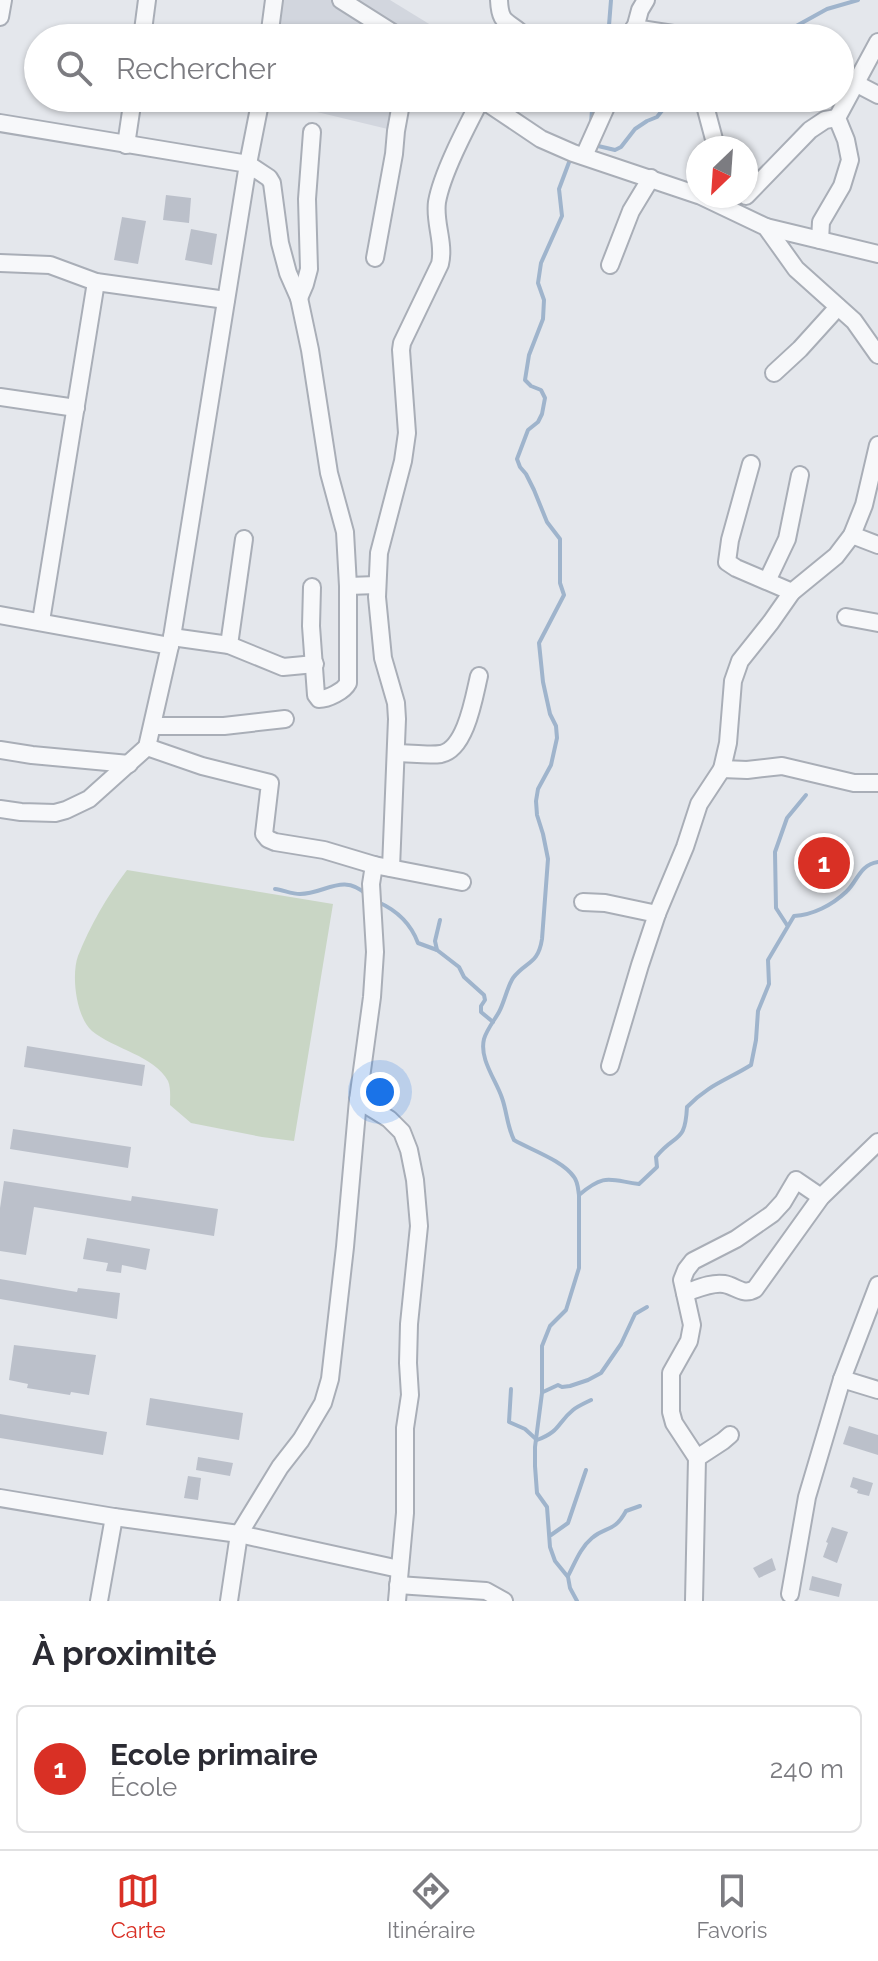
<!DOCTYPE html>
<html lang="fr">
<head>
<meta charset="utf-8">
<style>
	:root { --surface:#fff; --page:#f2f2f3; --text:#2b2b33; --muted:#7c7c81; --line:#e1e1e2; --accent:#d93025 }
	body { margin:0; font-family:Raleway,sans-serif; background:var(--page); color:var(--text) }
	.compass { position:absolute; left:686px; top:136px; width:72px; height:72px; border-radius:50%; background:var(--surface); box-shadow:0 2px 6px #0004; rotate:205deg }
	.you { position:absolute; left:380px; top:1092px; width:28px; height:28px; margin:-20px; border:6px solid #fff; border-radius:50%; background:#1a73e8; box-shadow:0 0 0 12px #1a73e833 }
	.badge { display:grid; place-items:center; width:52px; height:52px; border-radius:50%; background:var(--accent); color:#fff; font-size:26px; font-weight:700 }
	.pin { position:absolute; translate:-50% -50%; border:4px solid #fff; box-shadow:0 2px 8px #0006 }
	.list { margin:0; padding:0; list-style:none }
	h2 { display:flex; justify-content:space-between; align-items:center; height:104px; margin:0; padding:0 32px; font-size:34px }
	h2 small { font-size:26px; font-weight:400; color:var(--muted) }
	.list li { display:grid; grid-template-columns:52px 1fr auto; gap:24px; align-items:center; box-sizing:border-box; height:128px; margin:0 16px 16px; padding:0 16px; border:2px solid var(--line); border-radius:12px }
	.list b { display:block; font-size:30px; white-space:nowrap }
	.list p { margin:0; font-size:26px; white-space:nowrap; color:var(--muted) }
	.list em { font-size:26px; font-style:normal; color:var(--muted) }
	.icon { flex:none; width:44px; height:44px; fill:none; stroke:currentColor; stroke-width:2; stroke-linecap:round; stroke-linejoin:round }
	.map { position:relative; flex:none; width:878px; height:1601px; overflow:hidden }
	.search { position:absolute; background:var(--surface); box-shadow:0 2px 6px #0004; left:24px; right:24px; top:24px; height:88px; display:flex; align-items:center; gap:20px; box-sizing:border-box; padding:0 28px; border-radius:44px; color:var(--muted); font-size:30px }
	.sheet { height:248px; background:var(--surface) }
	nav { display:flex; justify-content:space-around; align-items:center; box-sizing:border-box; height:112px; border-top:2px solid var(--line); background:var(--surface); font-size:22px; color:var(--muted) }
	nav a { display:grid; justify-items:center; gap:4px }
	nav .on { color:var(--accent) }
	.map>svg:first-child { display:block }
</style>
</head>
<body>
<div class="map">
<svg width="878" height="1601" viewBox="0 0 878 1601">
	<rect width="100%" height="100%" fill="#e4e7ec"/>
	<g fill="#d2d6de">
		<polygon points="279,0 390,0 452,38 274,38"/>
		<polygon points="267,98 399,98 396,131 267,100"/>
	</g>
	<path fill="#c9d6c5" d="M127,870L333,904L294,1141L262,1137L191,1123L170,1105C170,1098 171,1088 168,1081C155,1056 114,1049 92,1031C76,1017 71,975 78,956C90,926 107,896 127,870Z"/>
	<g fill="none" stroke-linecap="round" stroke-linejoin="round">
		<g stroke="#9fb4cc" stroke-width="4">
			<polyline points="608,38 611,0"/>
			<polyline points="766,38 789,30 827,9 858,0"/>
			<polyline points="591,123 593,98"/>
			<polyline points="594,145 615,150 621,147 635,129 647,121 657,117 672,98"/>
			<path d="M571,157L559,189L562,216L541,263L538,283L544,300L543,319L529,355L525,380L531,386L541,390L545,398L542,414L538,422L528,430L517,459L520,467L526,474L534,490L547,522L560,539V583L564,595L539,643L543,682L550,714L556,726L557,738L551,765L538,789L536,801L537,815L543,834L548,859L542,939C538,965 526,961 513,978C508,985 504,1003 499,1012C494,1021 487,1029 484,1039C479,1059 496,1080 502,1098C507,1112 507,1126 514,1140C531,1150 562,1160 574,1177C578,1182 578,1189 579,1195V1268L566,1310L550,1326L542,1346V1393L535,1447V1466L537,1493L547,1507L550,1547L555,1561L568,1577L570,1588L577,1601"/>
			<path d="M275,889C283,890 292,894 300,894C325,894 343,872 367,895"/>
			<path d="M378,902C396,910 411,924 418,943L437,950"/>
			<polyline points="440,920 435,941 437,950 459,967 464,977 484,995 485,1000 481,1006 481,1012 493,1022"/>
			<polyline points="787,925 776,908 775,852 787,818 806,795"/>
			<path d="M579,1195C605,1173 609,1180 639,1184L657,1167L656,1157C676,1132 685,1145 687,1107C708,1085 727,1080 751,1065L756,1040L758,1011L769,984L768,960L794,916C813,915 832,905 846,892C858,881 859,865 878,862"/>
			<path d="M511,1389L509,1422L525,1429L537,1440C561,1431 557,1423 573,1410C578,1406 585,1403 591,1400"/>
			<polyline points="543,1392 558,1385 562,1387 570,1386 588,1380 601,1373 621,1344 635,1314 647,1307"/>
			<polyline points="551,1535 568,1523 586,1470"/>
			<path d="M568,1576C575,1563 580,1548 592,1538C606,1526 614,1533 626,1511L640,1506"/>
		</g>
	</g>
	<g fill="#bbc0ca">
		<polygon points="166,195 191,198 189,223 163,220"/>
		<polygon points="122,217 146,221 138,264 114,260"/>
		<polygon points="191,229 217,234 212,265 185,260"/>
		<polygon points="27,1046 145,1065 142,1086 24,1067"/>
		<polygon points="13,1129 131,1147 128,1168 10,1149"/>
		<polygon points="4,1181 131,1201 132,1196 218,1209 214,1236 34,1207 26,1255 0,1251 0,1208"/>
		<polygon points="87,1238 150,1249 146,1270 122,1265 121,1273 106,1271 108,1263 83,1259"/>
		<polygon points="0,1279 77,1292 78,1288 120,1293 117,1319 0,1299"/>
		<polygon points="14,1345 96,1355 89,1395 71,1392 70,1395 27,1388 28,1384 9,1380"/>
		<polygon points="150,1398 243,1413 239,1440 146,1425"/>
		<polygon points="0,1414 107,1432 103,1455 0,1438"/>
		<polygon points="849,1426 878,1435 878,1455 843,1444"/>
		<polygon points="198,1457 233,1463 230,1476 196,1470"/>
		<polygon points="188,1476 201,1478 198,1500 184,1498"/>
		<polygon points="853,1477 873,1483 869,1496 857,1493 858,1490 850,1487"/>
		<polygon points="832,1527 848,1532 837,1563 823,1557 828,1543 826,1542"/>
		<polygon points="772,1558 776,1570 759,1578 753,1568"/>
		<polygon points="812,1576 842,1584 839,1597 809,1590"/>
	</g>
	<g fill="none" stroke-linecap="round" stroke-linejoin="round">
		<defs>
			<g id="street">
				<polyline points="341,0 401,38"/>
				<path d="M499,0C500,22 505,20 520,32V38"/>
				<polyline points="0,17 3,0"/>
				<polyline points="634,28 673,34 677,38"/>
				<polyline points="633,36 640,10 646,0"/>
				<polyline points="142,38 147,0"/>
				<polyline points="269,38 274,0"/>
				<polyline points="857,84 878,95"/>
				<polyline points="480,98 541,139 573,153 698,195"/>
				<polyline points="703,98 715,143 714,148"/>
				<polyline points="0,123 248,164 269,178 272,183 280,243 288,273 299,298 310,350 329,473 345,532 348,586 377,585"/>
				<polyline points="126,145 133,98"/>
				<polyline points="584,156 610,98"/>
				<polyline points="701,196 766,227 796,269 854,321 878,355"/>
				<polyline points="746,196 810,130 825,120 837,118"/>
				<polyline points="766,227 878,254"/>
				<polyline points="820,240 821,222 842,186 850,160 846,140 837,118 878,42"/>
				<polyline points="375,258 394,154 396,131 402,98"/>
				<polyline points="0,263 50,265 96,282 226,300"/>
				<polyline points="610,265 631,211 651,178"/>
				<polyline points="299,298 305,284 309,269 307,199 312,132"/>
				<polyline points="774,373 800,349 838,307"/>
				<polyline points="0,397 76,408"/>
				<polyline points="751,464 730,540 727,562 736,568 792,592"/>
				<polyline points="852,535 878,545"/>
				<polyline points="767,581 787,539 800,475"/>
				<path d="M312,587L311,626L316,695L319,699C328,699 344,691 348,683V586"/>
				<polyline points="0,615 170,646"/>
				<polyline points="846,617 878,623"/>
				<polyline points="41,621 96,282"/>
				<polyline points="172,637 229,645 283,667 315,664"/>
				<polyline points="229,645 244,539"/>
				<polyline points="153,726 224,726 285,719"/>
				<polyline points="147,747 202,766 270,783 264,834 268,839 275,842 324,850 374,865 462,882"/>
				<polyline points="0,750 32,755 129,764"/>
				<path d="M396,753C410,753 428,756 441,754C466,749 474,697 479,676"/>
				<polyline points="722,769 747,770 782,766 854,783 878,783"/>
				<polyline points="0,809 21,812 55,813 66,810 89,799 147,747 172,637 248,164 261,98"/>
				<path d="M391,868L397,719L396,703L383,658L377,597L379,553L403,461L407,433L401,350L402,343L440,264C445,243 434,223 437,202C442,173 467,126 481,99"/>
				<polyline points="583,902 605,903 657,914 640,965 610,1066"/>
				<polyline points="657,914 685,847 699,804 722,769 728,743 733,681 740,661 771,622 792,592 836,556 852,535 864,505 878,445"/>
				<polyline points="358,1100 389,1119 402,1132 409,1150 415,1180 419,1226 409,1324 408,1363 410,1395 405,1428 405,1513 397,1601"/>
				<path d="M685,1293C697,1289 711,1282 724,1284C736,1286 743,1296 755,1289L821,1197L878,1142"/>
				<polyline points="842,1379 878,1390"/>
				<polyline points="697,1458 674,1423 671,1412 671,1373 689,1341 692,1325 682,1280 686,1270 693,1261 736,1239 772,1214 783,1202 796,1180 821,1197"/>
				<polyline points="0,1498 114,1517 239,1534 399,1569"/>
				<polyline points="398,1585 486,1591 504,1601"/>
				<polyline points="790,1594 807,1497 842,1379 878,1285"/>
				<polyline points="99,1601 114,1517"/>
				<polyline points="229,1601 239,1534 280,1467 301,1440 323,1403 330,1379 345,1247 358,1100 372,997 375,952 371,884 374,865"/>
				<polyline points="694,1601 697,1458 723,1441 730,1435"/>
			</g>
		</defs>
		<use href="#street" stroke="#a9aeb7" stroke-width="20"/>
		<use href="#street" stroke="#f7f8fa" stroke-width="16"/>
	</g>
</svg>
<svg class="compass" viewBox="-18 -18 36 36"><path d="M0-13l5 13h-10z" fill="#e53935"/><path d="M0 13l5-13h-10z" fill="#7c7c81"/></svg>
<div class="you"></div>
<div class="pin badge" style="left:824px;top:863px">1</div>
<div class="search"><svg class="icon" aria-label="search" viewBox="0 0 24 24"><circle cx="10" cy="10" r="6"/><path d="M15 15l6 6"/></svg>Rechercher</div>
</div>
<section class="sheet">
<h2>À proximité<small></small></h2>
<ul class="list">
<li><span class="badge">1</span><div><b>Ecole primaire</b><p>École</p></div><em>240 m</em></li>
</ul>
</section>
<nav>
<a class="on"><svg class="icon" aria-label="map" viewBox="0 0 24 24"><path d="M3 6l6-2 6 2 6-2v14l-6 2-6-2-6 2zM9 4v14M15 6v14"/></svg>Carte</a>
<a><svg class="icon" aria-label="directions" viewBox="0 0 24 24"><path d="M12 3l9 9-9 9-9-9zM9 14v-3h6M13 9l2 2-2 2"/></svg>Itinéraire</a>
<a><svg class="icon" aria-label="saved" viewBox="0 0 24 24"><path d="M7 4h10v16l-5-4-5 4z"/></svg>Favoris</a>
</nav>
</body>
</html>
